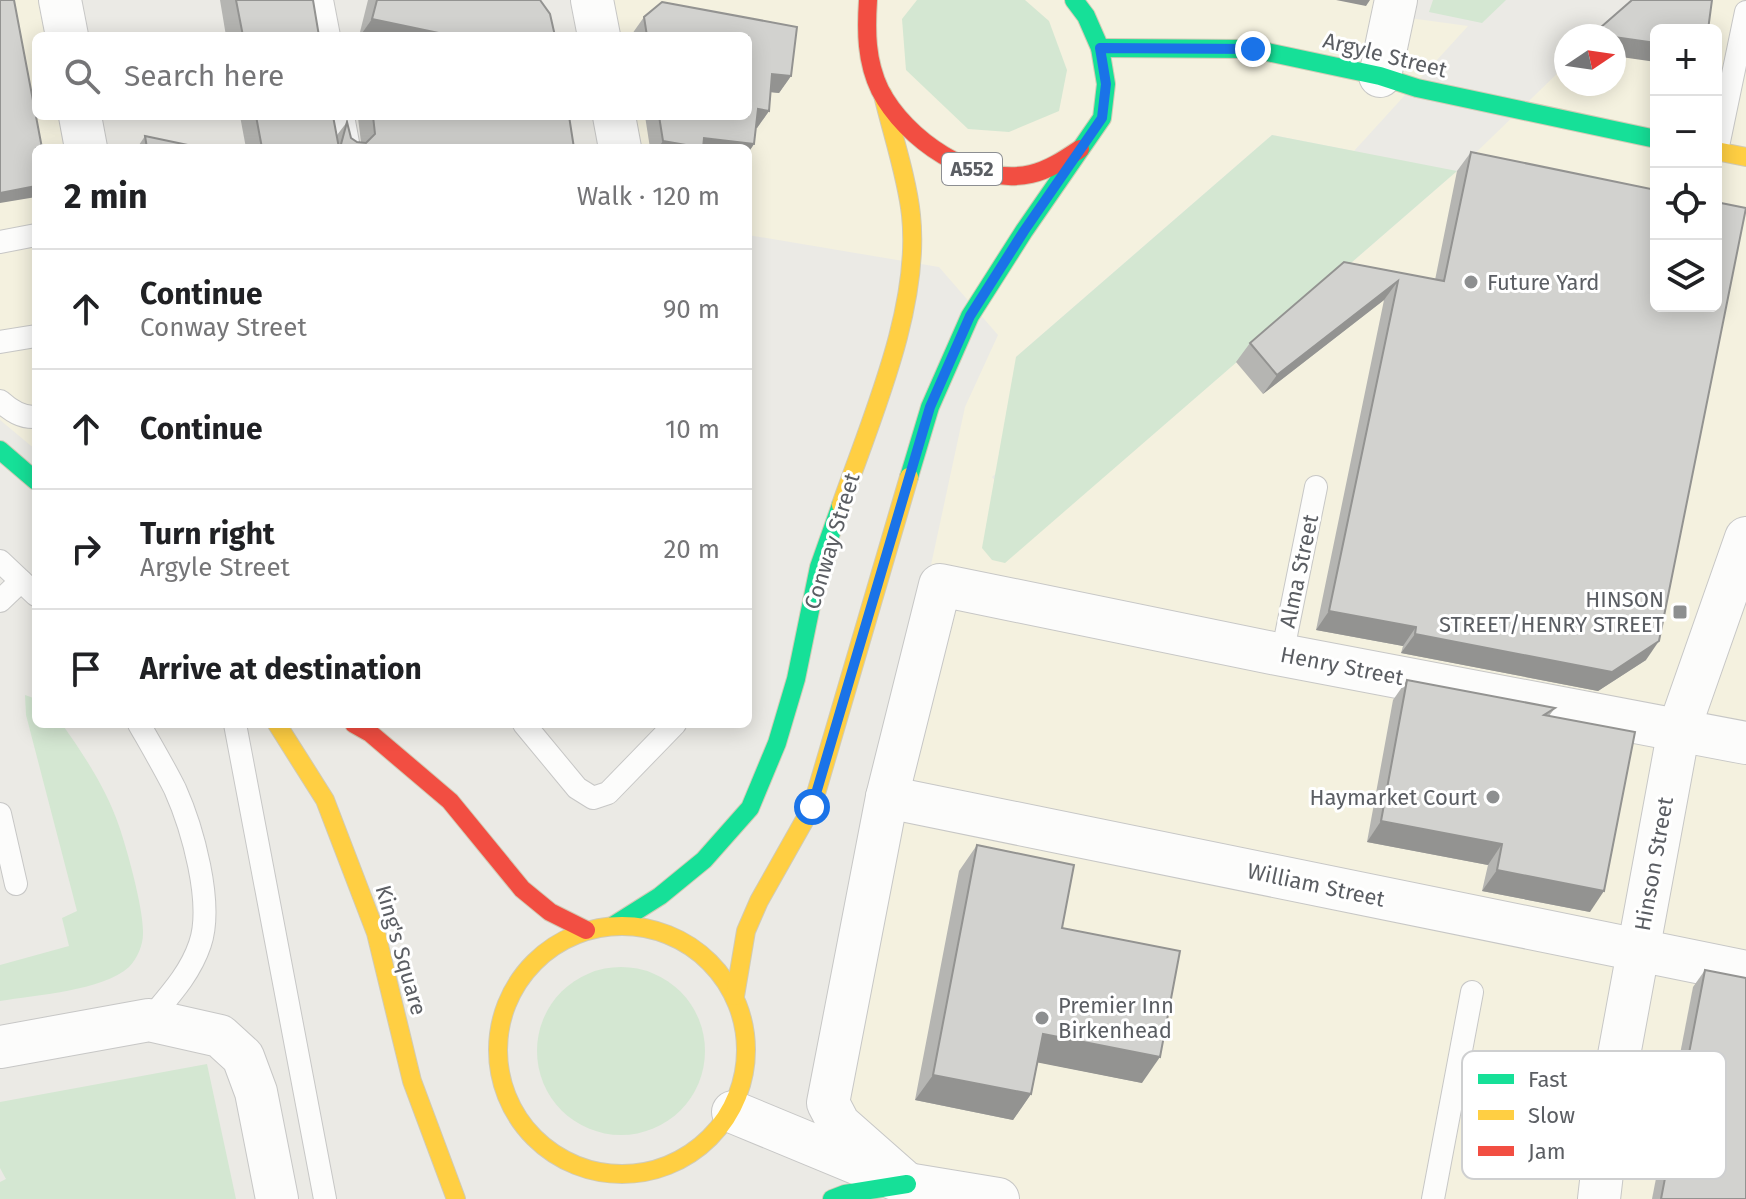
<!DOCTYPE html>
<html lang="en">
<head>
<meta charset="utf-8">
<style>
	:root { --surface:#fff; --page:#f2f2f2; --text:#202124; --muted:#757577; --line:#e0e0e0 }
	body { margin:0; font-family:"Fira Sans",sans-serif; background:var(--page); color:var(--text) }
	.controls { position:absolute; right:24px; top:24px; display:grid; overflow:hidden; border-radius:12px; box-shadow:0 4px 20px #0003 }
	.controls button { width:72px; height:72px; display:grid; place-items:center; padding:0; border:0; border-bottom:2px solid var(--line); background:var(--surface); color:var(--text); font:40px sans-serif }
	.compass { position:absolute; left:1554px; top:24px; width:72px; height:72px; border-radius:50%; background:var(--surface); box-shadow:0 4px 20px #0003; rotate:77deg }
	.stop { position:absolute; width:24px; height:24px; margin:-18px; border:6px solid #1a73e8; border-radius:50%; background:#fff }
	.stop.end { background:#1a73e8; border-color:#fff; box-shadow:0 2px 8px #0008 }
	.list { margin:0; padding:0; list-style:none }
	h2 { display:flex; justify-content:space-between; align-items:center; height:104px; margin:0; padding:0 32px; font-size:34px }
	h2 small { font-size:26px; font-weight:400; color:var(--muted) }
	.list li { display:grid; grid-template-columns:52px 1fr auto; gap:24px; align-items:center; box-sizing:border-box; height:120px; padding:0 32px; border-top:2px solid var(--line) }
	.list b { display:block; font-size:30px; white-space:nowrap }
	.list p { margin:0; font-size:26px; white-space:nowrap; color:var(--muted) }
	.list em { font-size:26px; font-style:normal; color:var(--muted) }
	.icon { flex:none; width:44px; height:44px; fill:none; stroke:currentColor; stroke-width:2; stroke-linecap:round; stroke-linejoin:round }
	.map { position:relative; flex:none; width:1746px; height:1199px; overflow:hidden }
	.search { position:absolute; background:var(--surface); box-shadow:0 4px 20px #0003; left:32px; top:32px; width:720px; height:88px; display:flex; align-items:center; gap:20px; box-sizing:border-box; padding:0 28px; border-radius:12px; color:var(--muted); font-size:30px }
	.panel { position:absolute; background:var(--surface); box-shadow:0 4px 20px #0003; left:32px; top:144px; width:720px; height:584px; border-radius:12px }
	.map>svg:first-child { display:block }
</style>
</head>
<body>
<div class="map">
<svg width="1746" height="1199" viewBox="0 0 1746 1199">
	<rect width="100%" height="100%" fill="#ebeae5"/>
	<g fill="#f4f1df" fill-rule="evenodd">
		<polygon points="0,0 60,0 67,36 36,36 36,116 80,116 86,148 36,148 36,450 0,420"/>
		<path d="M592,0H1382L1380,14L1468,26L1354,151L1272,135L1016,357L1059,419L992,477L1033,525L1113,469L1457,171L1566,65V84H1614V36L1640,0H1746V1199H905L817,1095L965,407L998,335L939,267L748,235V148H620L614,116H748V36H599ZM1656,30H1716V306H1656Z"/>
	</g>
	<g fill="#d4e7d2">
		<polygon points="917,0 1025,0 1049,21 1067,70 1059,111 1009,132 968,129 906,70 902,19"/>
		<polygon points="1433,0 1506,0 1482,23 1429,12"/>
		<polygon points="1272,135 1457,171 1005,563 992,560 982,548 1016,357"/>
		<path d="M25,695L36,699V724H62C84,755 107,790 119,826C127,849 144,910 143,934C143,945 137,959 129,967C103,991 35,995 0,1001V965L69,946L62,918L77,911L26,715Z"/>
		<circle cx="621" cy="1051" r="84"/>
		<polygon points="207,1064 236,1199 0,1199 0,1182 6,1179 0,1168 0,1102"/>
	</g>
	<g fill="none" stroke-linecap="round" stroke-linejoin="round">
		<defs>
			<g id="lane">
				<polyline points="322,0 329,36"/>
				<polyline points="343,116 349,148"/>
				<polyline points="1717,151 1746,12"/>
				<polyline points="0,242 36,235"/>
				<polyline points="0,342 36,336"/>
				<path d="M0,401C11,411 22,418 36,417"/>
				<polyline points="0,561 36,595"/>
				<polyline points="0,601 21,581"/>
				<polyline points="1282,655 1316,487"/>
				<path d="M139,724C151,745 164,767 175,789C192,827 214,903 200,944C190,974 169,996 149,1020"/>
				<polyline points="235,724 325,1199"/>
				<polyline points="524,724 577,788 593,798 608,793 675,724"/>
				<polyline points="0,814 16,884"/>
				<polyline points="1433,1199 1472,992"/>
			</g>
			<g id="street">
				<polyline points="60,0 67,36"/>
				<polyline points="592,0 599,36"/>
				<polyline points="1380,76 1396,0"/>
				<polyline points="80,116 86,148"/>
				<polyline points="614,116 620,148"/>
				<polyline points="887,797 1746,972"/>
				<polyline points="0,1047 149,1020 220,1036 243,1057 256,1092 277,1199"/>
				<polyline points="733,1112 907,1184 998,1199"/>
				<polyline points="907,1184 839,1124 828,1103 887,797 940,585 1282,655 1746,743"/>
				<polyline points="1599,1199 1610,1104 1679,729 1746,538"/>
			</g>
			<g id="fast">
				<polyline points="1100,48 1253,49 1380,76 1417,88 1656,139"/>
				<polyline points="0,450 36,481"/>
				<polyline points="909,477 930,407 970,316 1024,231 1102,118 1106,84 1100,48 1086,16 1074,0"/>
				<polyline points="614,925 660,896 704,860 750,808 777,743 796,679 819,567 841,505"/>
				<polyline points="832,1199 845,1194 907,1184"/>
			</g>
			<g id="slow">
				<polyline points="1716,151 1746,157"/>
				<path d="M841,505C871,419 921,307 911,215C907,177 892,133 883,95"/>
				<polyline points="277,724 325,800 376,933 412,1081 456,1199"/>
				<circle cx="622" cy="1050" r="124"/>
				<polyline points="735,996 746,931 759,901 812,807 909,477"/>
			</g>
			<g id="jam">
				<path d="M868,0C866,31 866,61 880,90C905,139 974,187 1031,174C1049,170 1065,159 1080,149"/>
				<polyline points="354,724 370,733 450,801 522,889 550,912 586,930"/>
			</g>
		</defs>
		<use href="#lane" stroke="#c7c7c6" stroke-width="24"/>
		<use href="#street" stroke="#c7c7c6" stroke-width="44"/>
		<use href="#fast" stroke="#d1cbb5" stroke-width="20"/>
		<use href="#slow" stroke="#d1cbb5" stroke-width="20"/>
		<use href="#jam" stroke="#d1cbb5" stroke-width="20"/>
		<use href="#lane" stroke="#fcfcfb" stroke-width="22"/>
		<use href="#street" stroke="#fcfcfb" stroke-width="42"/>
		<use href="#fast" stroke="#16e098" stroke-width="18"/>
		<use href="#slow" stroke="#ffcf43" stroke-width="18"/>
		<use href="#jam" stroke="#f24e42" stroke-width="18"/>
	</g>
	<g fill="#b5b5b2">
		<polygon points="218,0 313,0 319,36 226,36 220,0"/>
		<polygon points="368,0 540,0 555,36 359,36"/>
		<polygon points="662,2 797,27 791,76 779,93 771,92 769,111 757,128 756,128 754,144 748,153 748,148 650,148 645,116 748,116 748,36 632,36 632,34 644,17"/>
		<polygon points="240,116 333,116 337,135 347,122 351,138 357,142 361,142 358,118 359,116 569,116 574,148 246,148"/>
		<polygon points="145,136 202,148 137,148"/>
		<polygon points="1471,152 1646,660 1598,691 1401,653 1403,646 1316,630 1384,300 1263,394 1236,362 1250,343 1344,262 1435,280 1457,171"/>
		<polygon points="1407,680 1555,708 1549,716 1590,912 1482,891 1488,865 1367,842 1393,700"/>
		<polygon points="977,845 1062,928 1142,1083 1038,1062 1031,1094 1013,1120 915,1100 959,871"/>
		<polygon points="1705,970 1746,1199 1652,1199 1693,987"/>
	</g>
	<g fill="#939391">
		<polygon points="1336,0 1370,0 1366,6"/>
		<polygon points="372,19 453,36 360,36"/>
		<polygon points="1614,37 1656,43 1656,62 1614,56"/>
		<polygon points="772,74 791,76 779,93 760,91"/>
		<polygon points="758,109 769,111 757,128 746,126"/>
		<polygon points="704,138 754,144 748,153 748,148 658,148 663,141"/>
		<polygon points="36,186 36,197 0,203 0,193"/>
		<polygon points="1398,281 1384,300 1263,394 1277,375"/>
		<polygon points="1329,611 1416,627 1403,646 1316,630"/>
		<polygon points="1415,634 1659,641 1646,660 1598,691 1401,653"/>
		<polygon points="1381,821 1502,844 1488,865 1367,842"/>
		<polygon points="1497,870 1604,891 1590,912 1482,891"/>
		<polygon points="1043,1034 1160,1057 1142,1083 1025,1060"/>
		<polygon points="933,1075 1031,1094 1013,1120 915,1100"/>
	</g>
	<g fill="#d2d2cf" stroke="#939391" stroke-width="2">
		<polygon points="0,0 14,0 42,148 36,148 36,186 0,193"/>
		<polygon points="236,0 313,0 319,36 243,36"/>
		<polygon points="377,0 540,0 550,14 555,36 453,36 372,19"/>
		<polygon points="1632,0 1712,0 1708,30 1656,30 1656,43 1593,34"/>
		<polygon points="662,2 797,27 791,76 772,74 769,111 758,109 754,144 704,138 703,148 663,141 659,116 748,116 748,36 647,36 644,17"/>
		<polygon points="256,116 333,116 339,148 262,148"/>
		<polygon points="373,116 569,116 574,148 340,148 347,122 351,138 357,142 366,143 375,134"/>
		<polygon points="145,136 202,148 147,148"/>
		<polygon points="1471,152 1656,190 1656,306 1716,306 1716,202 1746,208 1659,641 1612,672 1415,634 1416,627 1329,611 1398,281 1277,375 1250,343 1344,262 1444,281"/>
		<polygon points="1407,680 1555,708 1544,715 1635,732 1604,891 1497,870 1502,844 1381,821"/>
		<polygon points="977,845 1074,865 1062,928 1180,951 1160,1057 1043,1034 1031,1094 933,1075"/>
		<polygon points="1705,970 1746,978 1746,1199 1661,1199"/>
	</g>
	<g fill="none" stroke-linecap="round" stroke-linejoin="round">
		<polyline stroke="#1a73e8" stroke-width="10" points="812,807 930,407 970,316 1024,231 1102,118 1106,84 1100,48 1253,49"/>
	</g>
	<g fill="#8d8f90" stroke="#fff" stroke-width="3">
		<circle cx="1471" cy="282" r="8"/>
		<rect x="1672" y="604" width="16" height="16" rx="4"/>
		<circle cx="1493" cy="797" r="8"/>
		<circle cx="1042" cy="1018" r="8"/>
	</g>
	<g text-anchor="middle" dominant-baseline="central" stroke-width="6" stroke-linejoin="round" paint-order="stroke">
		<rect fill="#fff" stroke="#8c8e92" stroke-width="2" x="942" y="153" width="60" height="32" rx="6"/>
		<g font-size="20" font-weight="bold" fill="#5b5e63">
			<text x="972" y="169">A552</text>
		</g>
		<g font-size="22" fill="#5b5e63" stroke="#fff">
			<text transform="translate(1385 55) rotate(14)">Argyle Street</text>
			<text transform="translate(832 541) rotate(-73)">Conway Street</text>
			<text transform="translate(1299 571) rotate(-78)">Alma Street</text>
			<text transform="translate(1342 666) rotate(11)">Henry Street</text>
			<text transform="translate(1654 864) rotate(-80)">Hinson Street</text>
			<text transform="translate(1316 885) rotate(12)">William Street</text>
			<text transform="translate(401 950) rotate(74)">King's Square</text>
		</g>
		<g font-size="22" fill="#5b5e63" stroke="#fff" text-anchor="start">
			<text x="1487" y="282">Future Yard</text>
			<text x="1664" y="599" text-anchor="end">HINSON<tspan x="1664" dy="25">STREET/HENRY STREET</tspan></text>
			<text x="1477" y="797" text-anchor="end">Haymarket Court</text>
			<text x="1058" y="1005">Premier Inn<tspan x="1058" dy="25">Birkenhead</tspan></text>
		</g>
	</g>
	<rect x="1462" y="1051" width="264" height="128" rx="12" fill="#fff" stroke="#cecfd0" stroke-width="2"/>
	<rect x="1478" y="1074" width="36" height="10" fill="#16e098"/>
	<rect x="1478" y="1110" width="36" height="10" fill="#ffcf43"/>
	<rect x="1478" y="1146" width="36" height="10" fill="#f24e42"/>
	<g font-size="22" fill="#5b5e63">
		<text x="1528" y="1087">Fast</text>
		<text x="1528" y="1123">Slow</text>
		<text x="1528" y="1159">Jam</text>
	</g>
</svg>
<div class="controls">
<button>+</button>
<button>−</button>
<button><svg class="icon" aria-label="locate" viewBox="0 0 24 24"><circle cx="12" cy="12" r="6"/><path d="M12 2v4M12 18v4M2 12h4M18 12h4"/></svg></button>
<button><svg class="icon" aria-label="layers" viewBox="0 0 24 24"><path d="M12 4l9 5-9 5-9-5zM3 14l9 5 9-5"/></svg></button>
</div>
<svg class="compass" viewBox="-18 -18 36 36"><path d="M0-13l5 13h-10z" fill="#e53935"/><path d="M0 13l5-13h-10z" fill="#757577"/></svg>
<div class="stop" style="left:812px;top:807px"></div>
<div class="stop end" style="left:1253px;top:49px"></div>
<div class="search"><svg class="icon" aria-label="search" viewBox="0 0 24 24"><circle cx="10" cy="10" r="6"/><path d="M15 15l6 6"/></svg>Search here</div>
<section class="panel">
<h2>2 min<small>Walk · 120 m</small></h2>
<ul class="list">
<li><svg class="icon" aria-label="ahead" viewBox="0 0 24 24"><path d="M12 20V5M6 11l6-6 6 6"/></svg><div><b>Continue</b><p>Conway Street</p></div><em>90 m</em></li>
<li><svg class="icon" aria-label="ahead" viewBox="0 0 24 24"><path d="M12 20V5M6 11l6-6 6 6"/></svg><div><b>Continue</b></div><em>10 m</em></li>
<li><svg class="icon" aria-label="right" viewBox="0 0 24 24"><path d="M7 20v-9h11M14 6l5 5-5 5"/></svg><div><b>Turn right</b><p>Argyle Street</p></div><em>20 m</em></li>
<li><svg class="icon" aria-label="arrive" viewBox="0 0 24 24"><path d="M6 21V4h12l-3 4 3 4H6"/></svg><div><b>Arrive at destination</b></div></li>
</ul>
</section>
</div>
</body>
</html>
